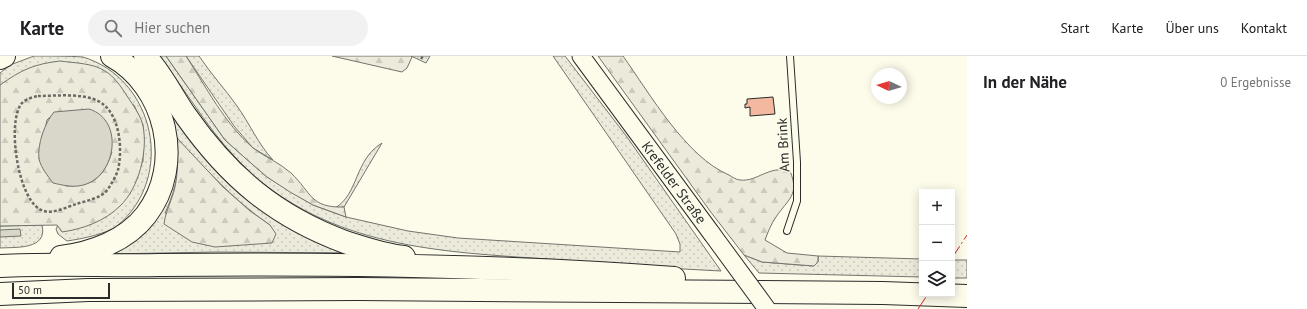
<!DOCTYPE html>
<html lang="de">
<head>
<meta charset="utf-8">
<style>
	:root { --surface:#fff; --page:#f2f2f2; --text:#202124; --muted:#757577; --line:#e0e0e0 }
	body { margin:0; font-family:"PT Sans",sans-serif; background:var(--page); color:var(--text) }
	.controls { position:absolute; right:12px; bottom:12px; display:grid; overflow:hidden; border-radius:0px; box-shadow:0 2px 10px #0003 }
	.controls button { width:36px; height:36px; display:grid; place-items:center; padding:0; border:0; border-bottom:1px solid var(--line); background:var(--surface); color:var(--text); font:20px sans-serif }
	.compass { position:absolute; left:871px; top:12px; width:36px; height:36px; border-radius:50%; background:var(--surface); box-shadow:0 2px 10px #0003; rotate:274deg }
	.scale { position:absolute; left:12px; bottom:10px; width:98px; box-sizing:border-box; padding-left:4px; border:2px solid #2b2b2b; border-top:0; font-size:11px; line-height:14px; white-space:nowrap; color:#2b2b2b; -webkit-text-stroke:3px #fdfbea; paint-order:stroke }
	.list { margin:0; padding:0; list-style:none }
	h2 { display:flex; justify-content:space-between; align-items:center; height:52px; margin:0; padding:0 16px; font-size:17px }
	h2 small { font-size:13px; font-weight:400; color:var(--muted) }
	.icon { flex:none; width:22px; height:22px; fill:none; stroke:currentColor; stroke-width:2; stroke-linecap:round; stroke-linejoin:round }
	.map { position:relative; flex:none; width:967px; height:253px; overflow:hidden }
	header { display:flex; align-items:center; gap:24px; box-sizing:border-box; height:56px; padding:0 20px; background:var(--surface); border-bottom:1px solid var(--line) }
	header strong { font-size:19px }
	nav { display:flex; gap:22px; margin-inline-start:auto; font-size:14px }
	.search { width:280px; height:36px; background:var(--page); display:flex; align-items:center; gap:10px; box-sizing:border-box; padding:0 14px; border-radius:22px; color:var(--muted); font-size:15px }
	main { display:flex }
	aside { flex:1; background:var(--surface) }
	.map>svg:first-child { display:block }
</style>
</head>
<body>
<header>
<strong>Karte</strong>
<div class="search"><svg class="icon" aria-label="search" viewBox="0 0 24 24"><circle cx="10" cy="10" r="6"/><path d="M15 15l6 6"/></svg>Hier suchen</div>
<nav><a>Start</a><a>Karte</a><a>Über uns</a><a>Kontakt</a></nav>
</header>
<main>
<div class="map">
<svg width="967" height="253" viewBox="0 0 967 253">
	<defs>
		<pattern id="grass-dots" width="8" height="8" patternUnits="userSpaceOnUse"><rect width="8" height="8" fill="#ecebdb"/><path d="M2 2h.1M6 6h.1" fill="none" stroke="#cbcabc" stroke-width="1.8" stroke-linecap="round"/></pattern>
		<pattern id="forest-firs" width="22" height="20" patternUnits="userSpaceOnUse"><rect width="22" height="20" fill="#ecebdb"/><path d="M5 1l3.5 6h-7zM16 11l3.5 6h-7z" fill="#cbcabc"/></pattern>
	</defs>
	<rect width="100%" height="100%" fill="#fdfbea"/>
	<g fill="url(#grass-dots)" stroke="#74746e" fill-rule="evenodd">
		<path d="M34,0C47,0 70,0 83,1C155,23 176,121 117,170C106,178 81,183 67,185L58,178L56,173L58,169L143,106V69L134,49L0,29V17L10,9Z"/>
		<path d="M122,0H137L202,90L359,197L215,196L108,198L146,169L171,82ZM176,82C206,113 234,145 270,169L165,157C173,140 179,121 178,101C178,95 176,88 176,82Z"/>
		<path d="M159,0H166L168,3L225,84L267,121L313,149L346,161L408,175L458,182L680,196V188L676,178L553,0H565L627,81L721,215C668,213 614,207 561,204C451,196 340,195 252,118C214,84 190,40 159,0Z"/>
		<path d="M186,0H199C211,18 225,33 237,50C250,68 258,88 273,104L253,92L234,70Z"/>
		<polygon points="411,0 430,0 426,7"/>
		<path d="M382,87L344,151L335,152C359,138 354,104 382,87Z"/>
		<path d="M42,169C48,194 16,191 0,192V170Z"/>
		<polygon points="744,199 762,206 813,210 818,206 818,200 922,203 922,221 759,217"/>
		<rect x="952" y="204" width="15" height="18"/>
	</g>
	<g fill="url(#forest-firs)" stroke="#74746e" fill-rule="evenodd">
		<path d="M166,0H186C206,31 225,68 253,92C265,101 280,107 291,117C312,137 310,152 344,151L346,161L313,149L290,136L267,121L244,101L225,84Z"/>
		<polygon points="332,0 411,0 412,1 407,12 402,16"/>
		<path d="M598,0H623C650,38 686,101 729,119C732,121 737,124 740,124C758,126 768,109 790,115C800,139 788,143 776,161C771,168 768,176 765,184L787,197L818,200V206L814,210L762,206L744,199L710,155Z"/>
		<path d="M60,5C74,7 93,7 105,15C114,20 122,32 127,40C133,49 141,60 143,70C148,95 139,132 120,150C105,165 83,173 62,176L57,169L0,170V29C21,14 34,8 60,5ZM54,57L112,96C103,122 94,130 66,130L39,103L47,64Z"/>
		<path d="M176,81L223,131L250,155L270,169L276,178L272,187L215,191L192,186L164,168C165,159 168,153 171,144C179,124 178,103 176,81Z"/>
	</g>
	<g fill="#d8d7c9" stroke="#74746e">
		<path d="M89,53C126,64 116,126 78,130C70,131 62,129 53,127C48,120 41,112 39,103C37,89 45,66 54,56Z"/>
		<polygon points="20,173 21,180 0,181 0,174"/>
	</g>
	<polygon fill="#f2b8a0" stroke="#2b2b2b" points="773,41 775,58 750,60 750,51 745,52 745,48 747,48 747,43"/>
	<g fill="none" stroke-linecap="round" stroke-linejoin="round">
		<defs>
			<polyline id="service" points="787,175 797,145 797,106 790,0"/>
			<g id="secondary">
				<path id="s1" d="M581,0L712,178"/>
			</g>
			<g id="motorway">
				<path d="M145,0C162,18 172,40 186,60C229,121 275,160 345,186C364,192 384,199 404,201"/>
				<polyline points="0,2 4,0"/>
				<path d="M61,201C92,197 126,185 146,159C185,108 166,30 112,0"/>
				<path d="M0,210C53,207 106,210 159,209C331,207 503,209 674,222"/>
				<polyline points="0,238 88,234 358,233 883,237 967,240"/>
			</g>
		</defs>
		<use href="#service" stroke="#2b2b2b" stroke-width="8"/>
		<use href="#secondary" stroke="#2b2b2b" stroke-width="19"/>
		<use href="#motorway" stroke="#2b2b2b" stroke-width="24"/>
		<g stroke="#6a6964" stroke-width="2.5" stroke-dasharray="3 2" stroke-linecap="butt">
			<polyline points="421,3 423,0"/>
			<path d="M38,40C56,40 79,37 96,44C120,54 123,92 118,114C116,120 112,127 108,133C102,142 86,145 76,148C67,151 53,158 44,155C18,149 6,65 22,47C26,43 33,41 38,40Z"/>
		</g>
		<use href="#service" stroke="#fdfbea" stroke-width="6"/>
		<use href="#secondary" stroke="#fdfbea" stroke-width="17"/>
		<use href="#motorway" stroke="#fdfbea" stroke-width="22"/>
		<defs>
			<polyline id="secondary-bridge" points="712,178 767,253"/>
		</defs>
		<use href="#secondary-bridge" stroke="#2b2b2b" stroke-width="19" stroke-linecap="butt"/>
		<use href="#secondary-bridge" stroke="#fdfbea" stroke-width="17"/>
		<g stroke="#c62828" stroke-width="1" stroke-dasharray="14 3 2 3" stroke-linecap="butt">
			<polyline points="952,202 967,179"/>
			<polyline points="918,253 928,238"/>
		</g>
	</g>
	<g text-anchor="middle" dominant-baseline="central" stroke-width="3" stroke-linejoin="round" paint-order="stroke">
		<g font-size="14" fill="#2b2b2b" stroke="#fdfbea">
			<text transform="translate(783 89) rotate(-93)">Am Brink</text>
			<text stroke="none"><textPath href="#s1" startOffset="157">Krefelder Straße</textPath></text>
		</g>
	</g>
</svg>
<div class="controls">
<button>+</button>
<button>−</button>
<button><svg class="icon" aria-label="layers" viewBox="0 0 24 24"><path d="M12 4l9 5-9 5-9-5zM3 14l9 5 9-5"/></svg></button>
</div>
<svg class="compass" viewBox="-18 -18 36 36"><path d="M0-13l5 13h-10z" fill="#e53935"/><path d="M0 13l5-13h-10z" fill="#757577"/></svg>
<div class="scale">50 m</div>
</div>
<aside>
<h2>In der Nähe<small>0 Ergebnisse</small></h2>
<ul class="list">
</ul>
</aside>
</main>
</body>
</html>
